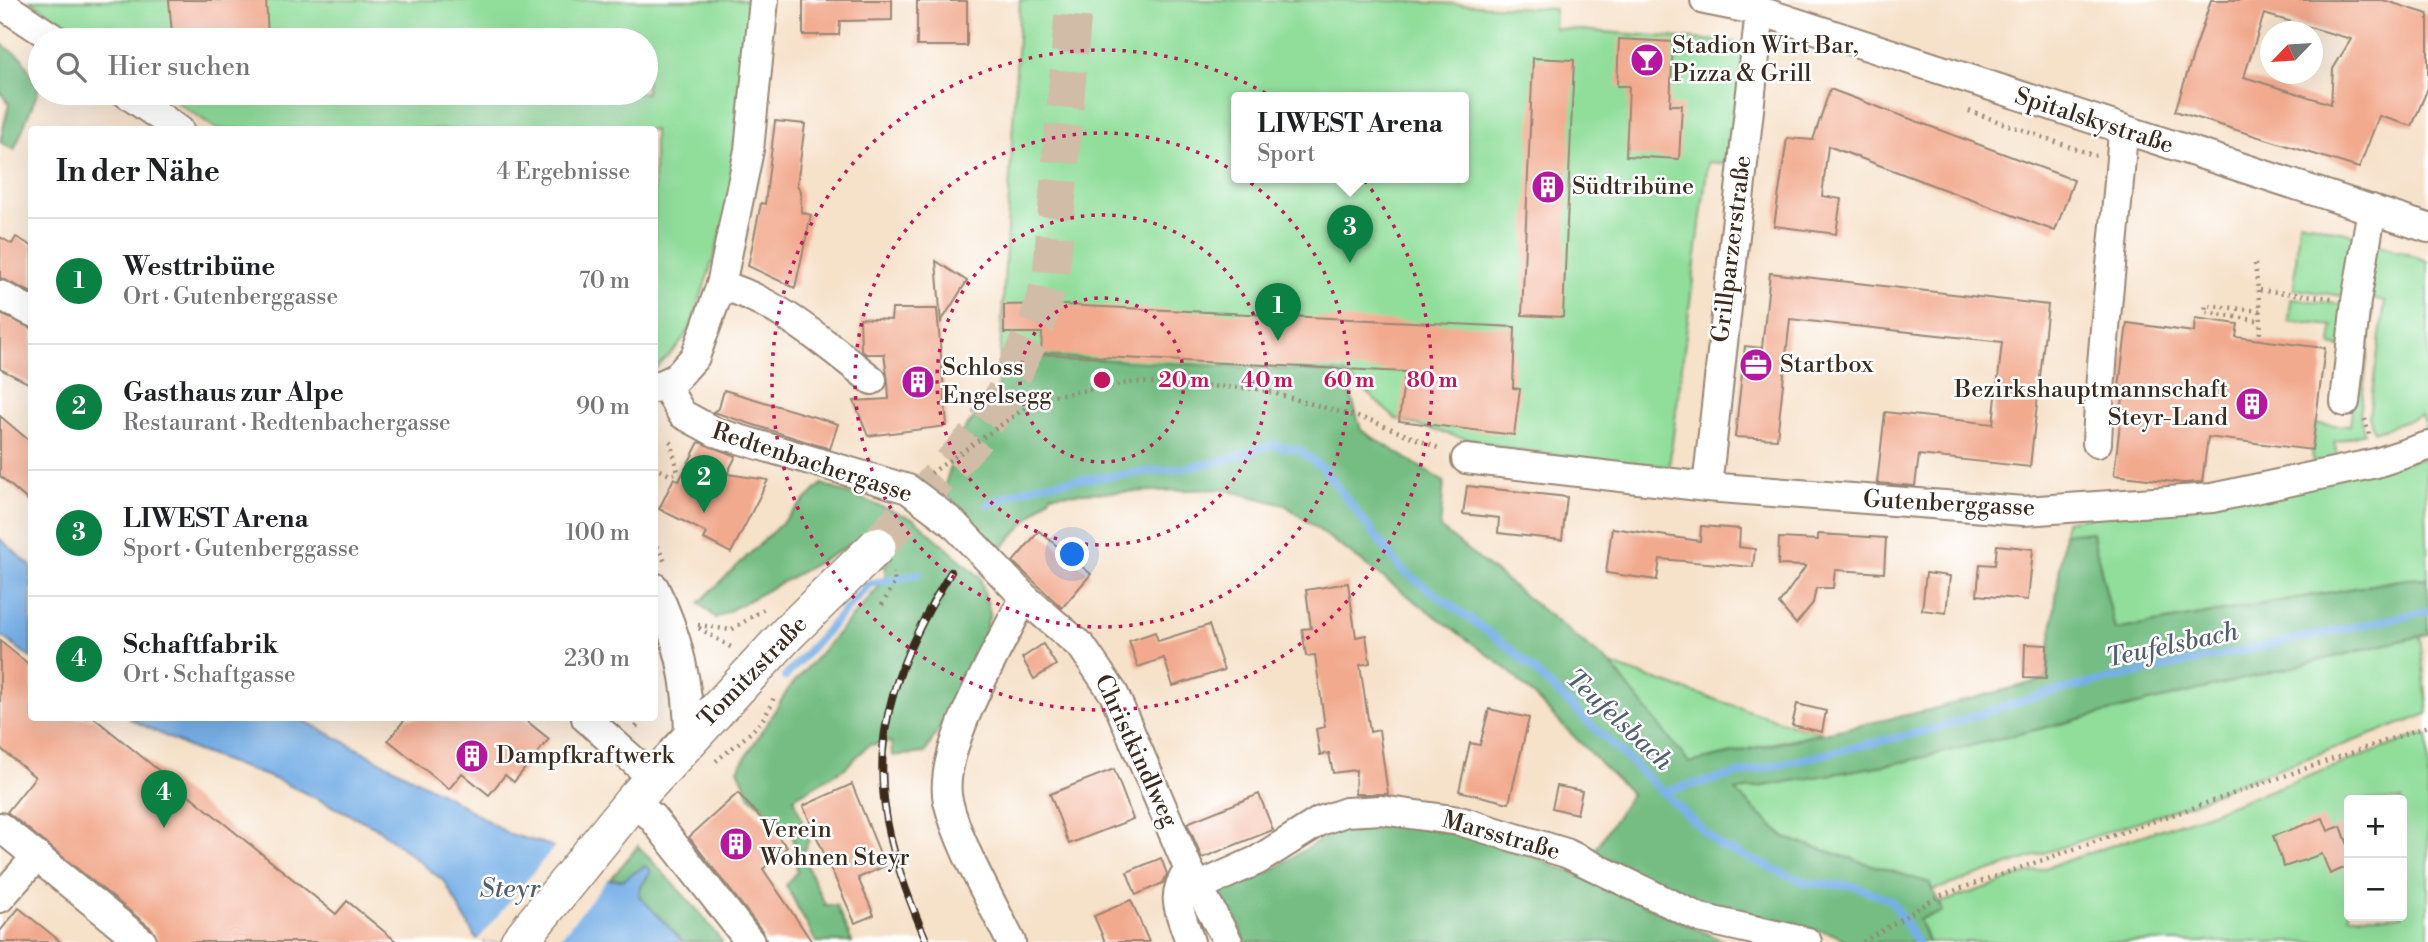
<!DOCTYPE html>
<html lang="de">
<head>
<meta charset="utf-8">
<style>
	:root { --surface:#fff; --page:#f2f2f2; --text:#202124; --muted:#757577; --line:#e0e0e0; --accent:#0b8043 }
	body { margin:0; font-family:"Libre Bodoni",serif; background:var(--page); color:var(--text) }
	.controls { position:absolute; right:21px; bottom:21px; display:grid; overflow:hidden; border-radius:7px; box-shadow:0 7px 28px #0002 }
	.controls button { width:63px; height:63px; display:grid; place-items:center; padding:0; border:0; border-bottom:2px solid var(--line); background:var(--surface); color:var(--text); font:35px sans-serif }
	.compass { position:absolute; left:2260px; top:21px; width:63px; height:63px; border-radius:50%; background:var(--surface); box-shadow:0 7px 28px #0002; rotate:245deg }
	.you { position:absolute; left:1073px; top:555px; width:24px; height:24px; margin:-18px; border:5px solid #fff; border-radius:50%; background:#1a73e8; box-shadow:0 0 0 10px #1a73e833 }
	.badge { display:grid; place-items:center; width:46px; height:46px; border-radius:50%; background:var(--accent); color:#fff; font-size:23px; font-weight:700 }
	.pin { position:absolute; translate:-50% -58px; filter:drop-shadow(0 2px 4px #0008) }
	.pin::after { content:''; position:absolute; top:37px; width:24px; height:21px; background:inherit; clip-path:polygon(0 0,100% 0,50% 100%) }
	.popup { position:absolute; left:1231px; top:92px; width:238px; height:91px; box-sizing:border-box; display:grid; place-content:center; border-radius:7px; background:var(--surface); filter:drop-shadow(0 2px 5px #0005); font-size:23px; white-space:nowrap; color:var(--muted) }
	.popup b { font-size:26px; color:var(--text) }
	.popup::after { content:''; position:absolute; left:50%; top:100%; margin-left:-14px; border:14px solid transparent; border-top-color:var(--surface) }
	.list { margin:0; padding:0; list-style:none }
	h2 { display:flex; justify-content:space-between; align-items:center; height:91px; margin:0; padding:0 28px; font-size:30px }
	h2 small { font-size:23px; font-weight:400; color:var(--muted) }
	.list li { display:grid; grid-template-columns:46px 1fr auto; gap:21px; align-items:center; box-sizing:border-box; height:126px; padding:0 28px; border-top:2px solid var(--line) }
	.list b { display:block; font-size:26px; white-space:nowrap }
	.list p { margin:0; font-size:23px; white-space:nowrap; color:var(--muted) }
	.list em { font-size:23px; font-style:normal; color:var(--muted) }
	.icon { flex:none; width:38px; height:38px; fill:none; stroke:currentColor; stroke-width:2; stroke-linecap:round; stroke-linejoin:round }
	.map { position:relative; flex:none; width:2428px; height:942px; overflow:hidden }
	.search { position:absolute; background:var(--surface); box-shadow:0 7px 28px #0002; left:28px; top:28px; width:630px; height:77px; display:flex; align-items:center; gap:18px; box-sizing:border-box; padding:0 24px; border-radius:38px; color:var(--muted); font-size:26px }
	.panel { position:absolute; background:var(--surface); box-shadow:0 7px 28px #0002; left:28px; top:126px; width:630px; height:595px; border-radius:7px }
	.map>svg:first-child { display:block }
</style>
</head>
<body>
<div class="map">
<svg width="2428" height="942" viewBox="0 0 2428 942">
	<rect width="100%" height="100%" fill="#fff"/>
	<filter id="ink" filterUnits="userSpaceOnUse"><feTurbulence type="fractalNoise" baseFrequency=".0143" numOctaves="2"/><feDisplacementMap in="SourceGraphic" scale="14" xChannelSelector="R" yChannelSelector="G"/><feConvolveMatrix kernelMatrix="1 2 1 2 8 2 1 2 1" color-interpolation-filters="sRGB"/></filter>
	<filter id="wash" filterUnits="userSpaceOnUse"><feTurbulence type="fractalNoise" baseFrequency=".00686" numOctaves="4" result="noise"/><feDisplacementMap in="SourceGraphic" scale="28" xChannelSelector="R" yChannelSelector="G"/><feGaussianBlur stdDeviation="1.57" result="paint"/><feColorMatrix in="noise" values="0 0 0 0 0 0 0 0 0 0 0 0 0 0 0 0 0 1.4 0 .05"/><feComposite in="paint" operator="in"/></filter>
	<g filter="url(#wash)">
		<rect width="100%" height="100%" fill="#f6e1c9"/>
		<g fill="#91de9b" stroke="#66845c" stroke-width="2" fill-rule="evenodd">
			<polygon points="30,0 757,0 731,206 691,326 678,346 655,369 654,130 217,129 164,93 646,93 646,40 88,40"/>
			<path d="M1020,0H1376L1555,9L1554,28L1744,43L1731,164L1708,162L1669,467L1515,450L1448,434L1396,419L1345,373L1000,354ZM1236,97H1464V177H1236Z"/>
			<polygon points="2299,221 2359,236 2351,297 2294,289"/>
			<polygon points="2374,243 2428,261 2428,435 2421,416 2374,432 2369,416 2385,301 2366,297"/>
			<polygon points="2291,299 2350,305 2345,348 2331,345 2333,326 2289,321"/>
			<polygon points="2364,306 2373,309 2360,416 2364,433 2334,442 2339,462 2314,470 2312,450 2315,424 2350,426"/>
			<polygon points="2425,458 2428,578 2406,579 2115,630 2092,532 2064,533 2065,521"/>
			<polygon points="2420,636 2428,714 2233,785 2193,803 1934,890 1930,883 1785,838 1734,791 1908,761"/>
			<polygon points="1611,665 1792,725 1822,732 1689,763"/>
			<path d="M2428,735V942H1928L1919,919L1943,912L1940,903L2206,814L2417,736ZM2349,800H2402V916H2349Z"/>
		</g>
		<g fill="#74bd83" stroke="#587450" stroke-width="2">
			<polygon points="0,43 22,58 39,89 14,150 0,142 9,104 0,92"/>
			<polygon points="1000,354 1345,373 1361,430 1444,482 1440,528 1611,665 1689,763 1929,710 2046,679 2064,533 2092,532 2115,630 2406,579 2428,578 2428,634 1908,761 1735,791 1785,838 1930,883 1943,912 1919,919 1928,942 1849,942 1831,933 1690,901 1594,852 1631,794 1507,669 1285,505 1222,489 1052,494 1001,549 943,491 961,433 997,393"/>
			<polygon points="822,484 914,519 980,577 990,613 977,660 925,753 892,756 891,742 869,745 845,768 794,798 809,840 802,855 825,905 836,905 852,942 816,942 786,885 797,871 792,831 750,796 738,769 789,688 885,580 885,564 891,557 865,537 716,618 699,603"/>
			<path d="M1368,823C1499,825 1610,892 1726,942H1246L1220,891L1267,873L1337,830Z"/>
			<polygon points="638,846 701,914 722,942 683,942 639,896 640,888 647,878 610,880"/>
		</g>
		<g fill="#76afe6" stroke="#586c82" stroke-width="2">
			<polygon points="0,539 31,566 31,658 0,635"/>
			<polygon points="128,718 299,718 449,797 509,834 549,845 610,880 623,880 645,866 651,871 640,888 639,896 683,942 484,942 475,937 445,882 374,826 280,781 192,749"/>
		</g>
		<polygon fill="#f6e1c9" points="556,845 610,876 557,942 476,942"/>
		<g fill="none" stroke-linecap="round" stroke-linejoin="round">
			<g stroke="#76afe6" stroke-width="8">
				<polyline points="988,504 1040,484 1183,468 1226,460 1272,445 1299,450 1323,468 1402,570 1509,647 1720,846 1807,883 1854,886 1891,900 1917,942"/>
				<polyline points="785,677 869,584 919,574"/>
				<polyline points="1664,791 1930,730 2051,692 2428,611"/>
			</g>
		</g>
		<g id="blocks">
			<g fill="#f2aa8f" fill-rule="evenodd">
				<polygon points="169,0 266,0 268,36 172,34"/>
				<polygon points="803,0 892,0 892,20 840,21 839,35 803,35"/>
				<path d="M2211,0H2383L2428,14V88L2412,126L2379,116L2359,168L2175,111ZM2264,14L2351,39L2333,69L2331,104L2244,77Z"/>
				<rect x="917" y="1" width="50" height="45"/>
				<polygon points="1619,39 1673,42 1670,105 1682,105 1679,159 1626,156 1629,86 1617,86"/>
				<polygon points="1533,58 1574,60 1563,317 1522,315"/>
				<polygon points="1830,89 2074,180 2055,231 1828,146 1822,196 1841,199 1836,234 1774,226 1787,138 1813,140"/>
				<polygon points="775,121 805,124 797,185 801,192 801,212 811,215 795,288 748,266 761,203 765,204"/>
				<polygon points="0,237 12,244 16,237 32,246 32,293 0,278"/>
				<polygon points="936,261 967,281 941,322"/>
				<polygon points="1770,273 2048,305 2030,467 1919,455 1915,486 1877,483 1885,412 1993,424 2002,342 1790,319 1777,439 1735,437 1745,346 1762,348"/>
				<polygon points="1042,304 1515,327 1513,388 1520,389 1514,435 1399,421 1405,372 1041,354 1042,333 1004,333 1004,305"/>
				<polygon points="892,309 937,309 947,426 868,436 854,401 889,399 888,382 884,354 866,354 861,350 860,318 891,320"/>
				<polygon points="0,314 32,328 32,385 0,369"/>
				<polygon points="2195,318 2238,324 2236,337 2325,348 2312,450 2208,437 2202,482 2183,483 2114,475 2124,388 2119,387 2127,323 2194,332"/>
				<polygon points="724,390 838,424 830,449 713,412 719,408"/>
				<polygon points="0,416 32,443 32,504 0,476"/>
				<polygon points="699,442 736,456 727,474 768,480 731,553 704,539 707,533 659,509 674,478 679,481"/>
				<polygon points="1467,486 1567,497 1562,540 1498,533 1499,518 1463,514"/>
				<polygon points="1701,526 1740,529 1739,547 1755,549 1753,567 1660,559 1657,580 1606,573 1612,528 1700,541"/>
				<polygon points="1039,531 1091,574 1062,608 1013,562"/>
				<polygon points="1818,534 1886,538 1884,573 1835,570 1833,588 1816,588 1813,603 1796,624 1779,604 1806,566 1778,565 1779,538 1818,540"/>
				<polygon points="1997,545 2033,549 2028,600 1977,595 1980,564 1995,565"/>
				<polygon points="1926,573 1950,576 1946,613 1922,610"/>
				<polygon points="1348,583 1356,637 1366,635 1370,663 1360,665 1370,732 1379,730 1388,794 1355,794 1356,770 1333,773 1329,753 1320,755 1316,729 1325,727 1315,655 1306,656 1302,629 1311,628 1306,590"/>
				<polygon points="1209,625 1224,670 1173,686 1164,658 1138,667 1129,641 1155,632 1158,641"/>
				<polygon points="0,641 32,667 32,718 94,718 336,914 347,901 397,942 158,942 152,929 7,812 35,777 0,748"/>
				<polygon points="1043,644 1056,665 1034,679 1022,658"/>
				<polygon points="2025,644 2047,645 2046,679 2024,678"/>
				<polygon points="1797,704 1826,711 1822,732 1792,725"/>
				<polygon points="1489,709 1529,718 1509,803 1459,791 1470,743 1480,745"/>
				<polygon points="406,718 523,718 549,739 514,782 505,775 489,795 462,773 449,789 388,740"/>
				<polygon points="1114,769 1133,819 1069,844 1050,794"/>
				<polygon points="852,784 885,866 858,878 874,915 855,923 803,806"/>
				<polygon points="1557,786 1582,791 1577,814 1552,808"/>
				<polygon points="738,793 787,847 763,869 812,942 767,942 763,932 689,837"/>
				<polygon points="1259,794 1273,830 1202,858 1187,823"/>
				<polygon points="2323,818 2328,831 2341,826 2349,848 2349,866 2330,874 2322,854 2284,867 2273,836"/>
				<polygon points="1161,858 1167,874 1163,883 1136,895 1127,872"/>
				<polygon points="1131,900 1149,942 1105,942 1094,916"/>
				<polygon points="19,908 61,942 0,942 0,931"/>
			</g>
		</g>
	</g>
	<g filter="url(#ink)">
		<use href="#blocks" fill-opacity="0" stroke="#988674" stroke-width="2"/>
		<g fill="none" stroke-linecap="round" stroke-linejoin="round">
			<polyline stroke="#d1bca7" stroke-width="37" stroke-dasharray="37 18" stroke-linecap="butt" points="877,546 974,439 998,406 1037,324 1051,276 1074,0"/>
			<defs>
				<g id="minor">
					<polyline points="1705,0 1760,11 2428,228"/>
					<polyline points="0,3 56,40"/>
					<polyline points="126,93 179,130"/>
					<path d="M721,285C777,301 827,345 872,380"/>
					<polyline points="0,295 32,312"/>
					<polyline points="665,385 682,414 715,432 908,489 953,523 1026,599 1082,647 1114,694 1189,870 1228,942"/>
					<polyline points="654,388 676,378 695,357 721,285 749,150 764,0"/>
					<polyline points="2345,402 2356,301 2372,209"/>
					<path d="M2097,443C2101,339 2116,235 2123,131"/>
					<polyline points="1466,459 1707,487 2024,511 2212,498 2376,463 2428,446"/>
					<polyline points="1707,487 1760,11"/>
					<path d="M654,587C679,636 689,684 689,739"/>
					<polyline points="586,718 653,778"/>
					<polyline points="633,801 652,817 750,942"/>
					<polyline points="0,827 142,942"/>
					<path d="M1189,870C1168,897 1181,912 1190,942"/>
					<polyline points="1198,887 1258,860 1320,821 1346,812 1381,810 1460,821 1566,853 1700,918 1807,942"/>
					<polyline points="0,898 37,856"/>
					<path d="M1011,942C990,898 959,847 948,801C937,753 994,657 1016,613L1026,599"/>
				</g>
				<polyline id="major" points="519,942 633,801 714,713"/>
			</defs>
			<use href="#minor" stroke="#988674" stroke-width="32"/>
			<use href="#major" stroke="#988674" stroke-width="40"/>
			<g stroke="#988674" stroke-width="4.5" stroke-dasharray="2 5" stroke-linecap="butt">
				<polyline points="1969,111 2096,156"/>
				<polyline points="2255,264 2258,290 2332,298"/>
				<polyline points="2258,290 2261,321 2259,340"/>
				<polyline points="2260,311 2206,305 2205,312 2261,321"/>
				<polyline points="2365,419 2370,438"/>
				<polyline points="654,467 670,475 678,472 670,439"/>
				<polyline points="931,473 1040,398 1135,382 1259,389 1372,421 1441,449"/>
				<polyline points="654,540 665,562"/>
				<polyline points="882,605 895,582 893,573"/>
				<polyline points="698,625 731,630 764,609"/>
				<polyline points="699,628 734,649"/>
				<polyline points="636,727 643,718"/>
				<path d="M716,761C737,743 767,725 774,696"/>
				<polyline points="1863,942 1939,896 2428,726"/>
			</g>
			<use href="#minor" stroke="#fff" stroke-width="28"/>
			<use href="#major" stroke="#fff" stroke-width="37"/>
			<defs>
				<path id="rail" d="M927,942C862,794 866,710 951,572"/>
			</defs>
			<use href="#rail" stroke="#3b2a1e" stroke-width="8"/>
			<use href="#rail" stroke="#fff" stroke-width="5" stroke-dasharray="16" stroke-linecap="butt"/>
			<defs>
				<polyline id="major-bridge" points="714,713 788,633 877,546"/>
			</defs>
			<use href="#major-bridge" stroke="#988674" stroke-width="40" stroke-linecap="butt"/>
			<use href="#major-bridge" stroke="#fff" stroke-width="37"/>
		</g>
	</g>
	<g fill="none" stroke="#c2185b" stroke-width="3.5" stroke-dasharray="3.5 7">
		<circle cx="1102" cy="380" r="82"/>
		<circle cx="1102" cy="380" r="165"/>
		<circle cx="1102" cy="380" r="247"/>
		<circle cx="1102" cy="380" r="330"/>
	</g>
	<defs>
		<symbol id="bar-disc" viewBox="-11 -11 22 22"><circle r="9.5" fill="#b5179e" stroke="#fff"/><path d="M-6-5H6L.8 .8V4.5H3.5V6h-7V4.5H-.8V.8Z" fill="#fff"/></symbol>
		<symbol id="building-disc" viewBox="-11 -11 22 22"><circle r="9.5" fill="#b5179e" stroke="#fff"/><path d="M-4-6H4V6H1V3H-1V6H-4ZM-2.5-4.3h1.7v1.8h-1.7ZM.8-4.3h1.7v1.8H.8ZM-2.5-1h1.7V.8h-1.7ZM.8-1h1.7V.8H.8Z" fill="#fff"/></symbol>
		<symbol id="office-disc" viewBox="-11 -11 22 22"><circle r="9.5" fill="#b5179e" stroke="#fff"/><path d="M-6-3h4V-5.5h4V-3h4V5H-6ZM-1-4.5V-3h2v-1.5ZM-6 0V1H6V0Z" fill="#fff"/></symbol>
	</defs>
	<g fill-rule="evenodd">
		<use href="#bar-disc" x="1628" y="41" width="38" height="38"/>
		<use href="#building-disc" x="1529" y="168" width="38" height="38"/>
		<use href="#office-disc" x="1737" y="346" width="38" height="38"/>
		<use href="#building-disc" x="899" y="363" width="38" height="38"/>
		<use href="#building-disc" x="2233" y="385" width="38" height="38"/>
		<use href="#building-disc" x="453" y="737" width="38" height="38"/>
		<use href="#building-disc" x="717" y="825" width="38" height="38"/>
	</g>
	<g text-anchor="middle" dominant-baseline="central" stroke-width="5" stroke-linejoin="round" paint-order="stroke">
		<g font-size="24" fill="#3b2a1e" stroke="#fff" text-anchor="start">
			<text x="1672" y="46">Stadion Wirt Bar,<tspan x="1672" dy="28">Pizza &amp; Grill</tspan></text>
			<text x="1572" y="187">Südtribüne</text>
			<text x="1780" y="365">Startbox</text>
			<text x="942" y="368">Schloss<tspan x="942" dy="28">Engelsegg</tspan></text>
			<text x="2228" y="390" text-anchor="end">Bezirkshauptmannschaft<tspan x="2228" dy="28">Steyr-Land</tspan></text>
			<text x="496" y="756">Dampfkraftwerk</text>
			<text x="760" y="830">Verein<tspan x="760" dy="28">Wohnen Steyr</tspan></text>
		</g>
		<g font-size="24" fill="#3b2a1e" stroke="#fff">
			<text transform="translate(2094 121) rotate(18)">Spitalskystraße</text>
			<text transform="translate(1732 249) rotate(-83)">Grillparzerstraße</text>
			<text transform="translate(812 463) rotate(18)">Redtenbachergasse</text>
			<text transform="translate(1949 504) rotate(3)">Gutenberggasse</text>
			<text transform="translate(753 672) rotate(-46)">Tomitzstraße</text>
			<text transform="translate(1136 751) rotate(65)">Christkindlweg</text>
			<text transform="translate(1501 836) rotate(16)">Marsstraße</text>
		</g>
		<g font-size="26" font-style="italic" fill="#535f6e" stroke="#fff">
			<text transform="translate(2172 645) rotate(-12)">Teufelsbach</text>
			<text transform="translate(1619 720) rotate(43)">Teufelsbach</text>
			<text x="510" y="889">Steyr</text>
		</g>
	</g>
	<circle cx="1102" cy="380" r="10" fill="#c2185b" stroke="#fff" stroke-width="3.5"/>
	<g font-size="21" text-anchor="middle" font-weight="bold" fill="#c2185b" stroke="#fff" stroke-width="5" stroke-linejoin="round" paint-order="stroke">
		<text x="1184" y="387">20 m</text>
		<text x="1267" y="387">40 m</text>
		<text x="1349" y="387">60 m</text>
		<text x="1432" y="387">80 m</text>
	</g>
</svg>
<div class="controls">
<button>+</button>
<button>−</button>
</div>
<svg class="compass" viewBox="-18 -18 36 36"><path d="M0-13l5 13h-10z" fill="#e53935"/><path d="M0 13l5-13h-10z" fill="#757577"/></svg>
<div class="you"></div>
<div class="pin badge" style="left:1278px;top:341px">1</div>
<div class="pin badge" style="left:704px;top:513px">2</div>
<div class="pin badge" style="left:1350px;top:263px">3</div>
<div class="popup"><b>LIWEST Arena</b>Sport</div>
<div class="pin badge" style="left:164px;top:828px">4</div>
<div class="search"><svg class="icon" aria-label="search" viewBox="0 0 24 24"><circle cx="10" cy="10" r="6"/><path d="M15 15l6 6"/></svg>Hier suchen</div>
<section class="panel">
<h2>In der Nähe<small>4 Ergebnisse</small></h2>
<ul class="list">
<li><span class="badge">1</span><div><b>Westtribüne</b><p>Ort · Gutenberggasse</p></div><em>70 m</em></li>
<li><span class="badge">2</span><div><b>Gasthaus zur Alpe</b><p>Restaurant · Redtenbachergasse</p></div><em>90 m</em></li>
<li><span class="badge">3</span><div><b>LIWEST Arena</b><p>Sport · Gutenberggasse</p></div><em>100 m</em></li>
<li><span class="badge">4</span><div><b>Schaftfabrik</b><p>Ort · Schaftgasse</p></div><em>230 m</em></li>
</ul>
</section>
</div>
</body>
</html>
